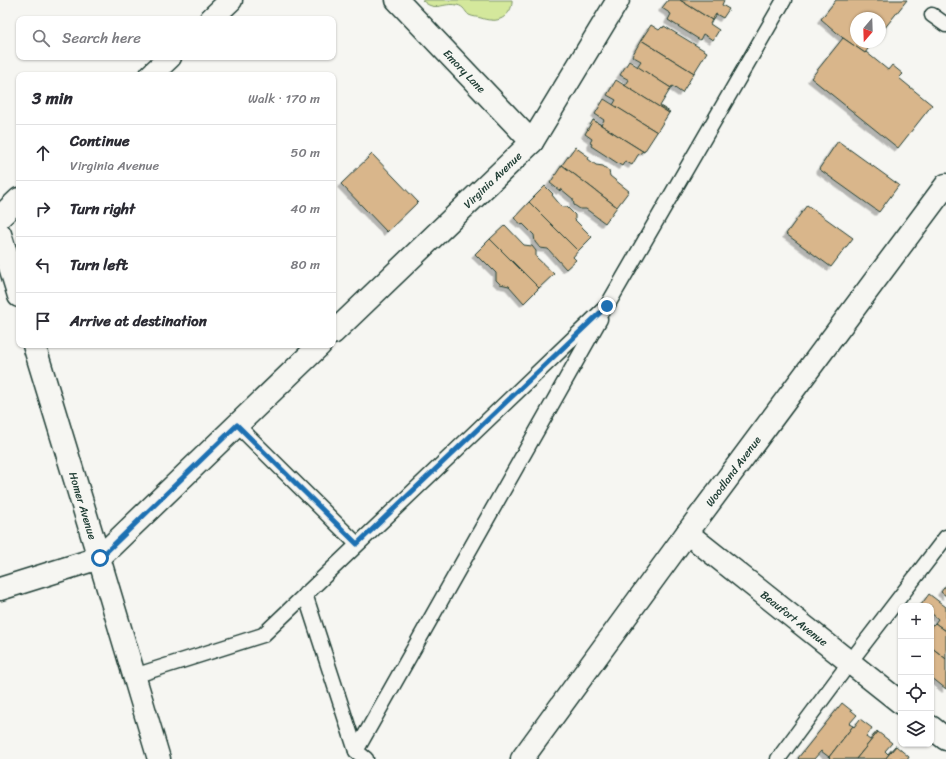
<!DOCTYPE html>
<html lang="en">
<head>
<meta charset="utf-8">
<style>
	:root { --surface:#fff; --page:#f2f2f3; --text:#2b2b33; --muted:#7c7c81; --line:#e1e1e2 }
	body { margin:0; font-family:Sriracha,sans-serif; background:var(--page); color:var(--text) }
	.controls { position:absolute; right:12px; bottom:12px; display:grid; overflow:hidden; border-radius:8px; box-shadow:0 1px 3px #0004 }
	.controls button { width:36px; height:36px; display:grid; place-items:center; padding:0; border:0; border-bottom:1px solid var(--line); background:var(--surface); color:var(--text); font:20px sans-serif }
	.compass { position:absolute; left:850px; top:12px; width:36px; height:36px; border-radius:50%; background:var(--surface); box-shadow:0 1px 3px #0004; rotate:199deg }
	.stop { position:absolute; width:12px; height:12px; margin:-9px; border:3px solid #1f6fb2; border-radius:50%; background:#fff }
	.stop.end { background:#1f6fb2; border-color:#fff; box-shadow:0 1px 4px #0008 }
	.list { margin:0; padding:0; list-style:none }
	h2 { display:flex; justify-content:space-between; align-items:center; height:52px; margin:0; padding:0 16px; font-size:17px }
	h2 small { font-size:13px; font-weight:400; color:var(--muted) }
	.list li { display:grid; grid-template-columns:26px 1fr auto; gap:12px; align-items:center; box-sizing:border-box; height:56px; padding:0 16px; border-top:1px solid var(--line) }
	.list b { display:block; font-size:15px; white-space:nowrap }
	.list p { margin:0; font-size:13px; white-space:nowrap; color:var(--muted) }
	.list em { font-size:13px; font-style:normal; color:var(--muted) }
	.icon { flex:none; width:22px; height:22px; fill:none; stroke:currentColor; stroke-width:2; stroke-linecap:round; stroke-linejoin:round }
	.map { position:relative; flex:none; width:946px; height:759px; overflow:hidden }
	.search { position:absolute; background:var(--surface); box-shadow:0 1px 3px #0004; left:16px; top:16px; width:320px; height:44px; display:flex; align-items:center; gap:10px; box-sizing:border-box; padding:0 14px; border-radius:8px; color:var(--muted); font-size:15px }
	.panel { position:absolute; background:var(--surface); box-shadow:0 1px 3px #0004; left:16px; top:72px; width:320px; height:276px; border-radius:8px }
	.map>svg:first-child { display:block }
</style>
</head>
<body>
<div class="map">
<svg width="946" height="759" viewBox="0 0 946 759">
	<defs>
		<filter id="shadow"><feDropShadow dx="-3.5" dy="3.5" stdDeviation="0" flood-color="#0004"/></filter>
	</defs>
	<rect width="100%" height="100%" fill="#f6f6f2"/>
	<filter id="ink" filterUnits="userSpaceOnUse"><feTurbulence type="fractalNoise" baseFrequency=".025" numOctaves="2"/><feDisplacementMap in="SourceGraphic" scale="8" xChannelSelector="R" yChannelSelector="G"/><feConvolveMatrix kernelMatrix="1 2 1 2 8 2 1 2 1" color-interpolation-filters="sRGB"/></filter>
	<g filter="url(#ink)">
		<path fill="#d4e89c" stroke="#7a9268" d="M422,0H512C513,12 502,22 491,20C487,20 484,19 481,18C478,17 473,17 469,15C464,11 465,7 457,5C443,2 435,13 422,0Z"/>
		<g fill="#d9b68b" stroke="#1f3d34" filter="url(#shadow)">
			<polygon points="668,0 680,0 712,20 710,24 719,30 713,40 703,34 700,40 668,20 671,14 662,8"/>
			<polygon points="680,0 724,0 722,5 729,9 723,18 716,14 712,20"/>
			<polygon points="836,0 907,0 880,34 880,18 856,18 856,42 873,42 865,53 843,38 821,19"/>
			<polygon points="651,25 659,30 662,27 663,28 664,26 707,52 694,73 641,40"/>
			<polygon points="843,38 865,53 866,52 888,70 892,65 903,74 899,78 932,105 898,148 811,78"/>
			<polygon points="641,40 694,73 682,93 672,86 671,88 637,67 641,61 632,56"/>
			<polygon points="629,61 671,88 660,106 670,112 669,113 625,86 629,80 620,75"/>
			<polygon points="616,80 669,113 657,132 613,105 616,100 607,95"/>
			<polygon points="604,99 657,132 644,152 593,120 601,125 604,120 595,114"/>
			<polygon points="593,120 644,152 643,151 638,155 632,165 625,161 622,166 591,146 592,144 590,143 592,139 585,134"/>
			<polygon points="838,141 899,185 879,212 819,169"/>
			<polygon points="575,147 589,157 588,159 596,165 603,166 609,171 610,176 629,191 617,207 562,165"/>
			<polygon points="372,154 418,202 387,232 341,184"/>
			<polygon points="562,165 617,207 605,223 586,209 580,209 574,205 573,199 561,189 560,191 550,183"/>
			<polygon points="545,186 553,194 552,195 562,207 567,207 575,215 575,220 592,237 578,251 529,202"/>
			<polygon points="529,202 578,251 573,257 576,260 566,269 548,249 540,248 535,242 534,235 523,224 522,225 514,218"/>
			<polygon points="807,205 853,238 831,267 786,234"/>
			<polygon points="505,225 524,245 532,246 536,251 536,257 554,274 539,288 490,239"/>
			<polygon points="490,239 539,288 524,303 509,286 500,284 496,280 496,273 484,261 483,262 475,254"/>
			<polygon points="946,585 946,596 941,592"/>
			<polygon points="929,594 946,607 946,631 935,623 938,619 931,613 931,606 922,606 921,605"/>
			<polygon points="935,623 946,631 946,659 931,647 931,624 933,625"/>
			<polygon points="931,647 946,659 946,689 931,677"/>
			<polygon points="842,703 857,715 849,724 853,726 829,757 821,751 814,759 799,759 798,758"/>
			<polygon points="860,719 872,728 866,737 870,740 877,731 878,732 856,759 829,759 830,758 829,757 853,726 854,727"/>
			<polygon points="878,732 892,743 885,751 888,754 895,746 896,746 885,759 856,759"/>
			<polygon points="896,746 909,757 908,759 885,759"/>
		</g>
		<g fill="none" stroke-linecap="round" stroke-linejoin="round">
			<defs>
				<g id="service">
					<polyline points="932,15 946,25"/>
					<polyline points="237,425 357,544"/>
					<polyline points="305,594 356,751 366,759"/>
					<polyline points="134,676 263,635 607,306 784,0"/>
					<polyline points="356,751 600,319"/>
					<polyline points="778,759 850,662 946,537"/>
				</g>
				<g id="minor">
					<path id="s1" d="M397,0L532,142"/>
					<polyline points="211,19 231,0"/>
					<polyline points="151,75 170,57"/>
					<polyline points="0,217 19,199"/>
					<polyline points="0,234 19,296"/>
					<path id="s2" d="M333,333L532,142L618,0"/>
					<path id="s3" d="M34,345L99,558L159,759"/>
					<path id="s4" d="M687,533L901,703"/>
					<polyline points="0,589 99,558 320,345"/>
					<polyline points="931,727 946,739"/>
					<path id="s5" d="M522,759L687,533L946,185"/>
				</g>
			</defs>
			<use href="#service" stroke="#1f3d34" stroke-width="17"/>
			<use href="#minor" stroke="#1f3d34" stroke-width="25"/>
			<use href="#service" stroke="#f6f6f2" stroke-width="14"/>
			<use href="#minor" stroke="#f6f6f2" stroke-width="22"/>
		</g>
	</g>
	<g fill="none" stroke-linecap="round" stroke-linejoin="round" filter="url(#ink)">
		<polyline stroke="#1f6fb2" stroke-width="5" points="100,558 237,425 357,544 607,306"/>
	</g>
	<g text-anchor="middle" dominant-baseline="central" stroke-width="3" stroke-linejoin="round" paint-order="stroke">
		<g font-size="11" fill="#1f3d34" stroke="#f6f6f2">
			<text stroke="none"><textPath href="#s1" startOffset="98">Emory Lane</textPath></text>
			<text stroke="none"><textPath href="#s2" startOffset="221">Virginia Avenue</textPath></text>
			<text stroke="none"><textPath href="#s5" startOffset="357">Woodland Avenue</textPath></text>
			<text stroke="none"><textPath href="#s3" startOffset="168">Homer Avenue</textPath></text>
			<text stroke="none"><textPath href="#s4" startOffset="137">Beaufort Avenue</textPath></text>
		</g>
	</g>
</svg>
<div class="controls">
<button>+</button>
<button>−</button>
<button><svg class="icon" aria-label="locate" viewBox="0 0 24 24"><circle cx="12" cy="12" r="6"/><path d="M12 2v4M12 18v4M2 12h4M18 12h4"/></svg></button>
<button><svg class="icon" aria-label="layers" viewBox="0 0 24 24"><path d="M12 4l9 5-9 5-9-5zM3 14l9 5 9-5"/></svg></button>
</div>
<svg class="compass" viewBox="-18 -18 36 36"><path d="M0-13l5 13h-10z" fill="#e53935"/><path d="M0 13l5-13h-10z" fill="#7c7c81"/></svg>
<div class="stop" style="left:100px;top:558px"></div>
<div class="stop end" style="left:607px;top:306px"></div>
<div class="search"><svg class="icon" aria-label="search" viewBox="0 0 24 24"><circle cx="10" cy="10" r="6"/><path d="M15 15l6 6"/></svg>Search here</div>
<section class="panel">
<h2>3 min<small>Walk · 170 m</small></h2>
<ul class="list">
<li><svg class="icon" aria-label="ahead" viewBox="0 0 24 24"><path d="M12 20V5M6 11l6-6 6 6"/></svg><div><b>Continue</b><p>Virginia Avenue</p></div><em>50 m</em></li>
<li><svg class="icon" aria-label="right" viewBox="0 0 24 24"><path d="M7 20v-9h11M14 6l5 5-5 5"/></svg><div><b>Turn right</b></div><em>40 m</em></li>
<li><svg class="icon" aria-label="left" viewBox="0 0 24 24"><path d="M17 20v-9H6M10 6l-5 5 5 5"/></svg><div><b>Turn left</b></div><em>80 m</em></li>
<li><svg class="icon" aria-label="arrive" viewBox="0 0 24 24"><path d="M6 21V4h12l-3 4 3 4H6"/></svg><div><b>Arrive at destination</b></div></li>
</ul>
</section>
</div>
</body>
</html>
